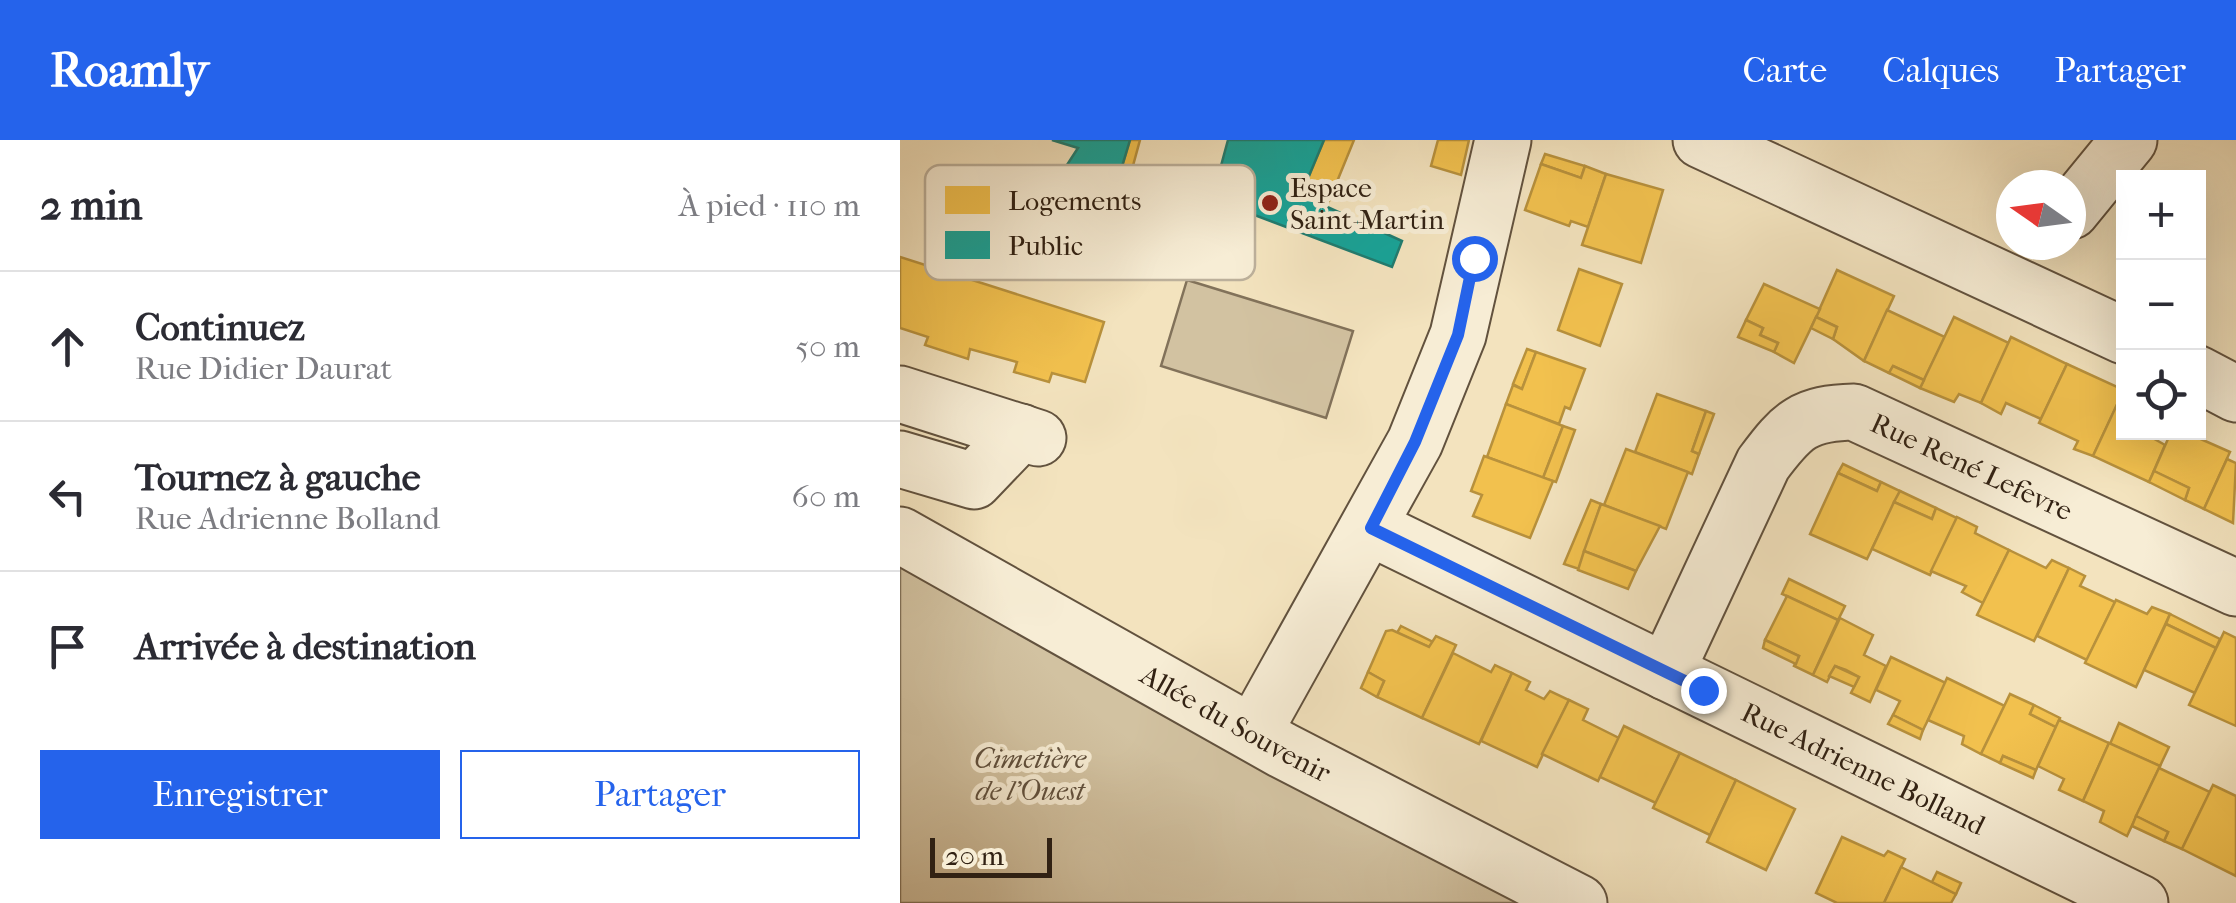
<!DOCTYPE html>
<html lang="fr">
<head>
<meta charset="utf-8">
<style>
	:root { --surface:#fff; --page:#f7f7f7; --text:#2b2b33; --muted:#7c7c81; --line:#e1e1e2; --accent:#2563eb }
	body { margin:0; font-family:"IM FELL French Canon",serif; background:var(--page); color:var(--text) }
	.controls { position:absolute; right:30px; top:30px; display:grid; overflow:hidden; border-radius:0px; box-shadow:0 10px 40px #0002 }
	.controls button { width:90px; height:90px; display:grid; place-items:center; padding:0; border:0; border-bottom:2px solid var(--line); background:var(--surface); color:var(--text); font:50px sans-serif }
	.compass { position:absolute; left:1096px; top:30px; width:90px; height:90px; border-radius:50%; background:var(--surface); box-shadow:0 10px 40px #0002; rotate:284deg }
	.scale { position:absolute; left:30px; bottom:25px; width:122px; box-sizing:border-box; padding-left:10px; border:5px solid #312113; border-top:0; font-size:28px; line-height:35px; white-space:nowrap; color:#312113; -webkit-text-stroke:8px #f7edd5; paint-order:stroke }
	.stop { position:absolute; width:30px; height:30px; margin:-22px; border:8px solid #2563eb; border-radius:50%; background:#fff }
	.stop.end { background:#2563eb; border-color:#fff; box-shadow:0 2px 10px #0008 }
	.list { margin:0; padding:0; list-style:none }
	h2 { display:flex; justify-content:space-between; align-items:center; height:130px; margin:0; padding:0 40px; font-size:42px }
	h2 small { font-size:32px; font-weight:400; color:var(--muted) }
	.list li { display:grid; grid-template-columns:65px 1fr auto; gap:30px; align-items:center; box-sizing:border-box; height:150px; padding:0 40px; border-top:2px solid var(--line) }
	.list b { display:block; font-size:38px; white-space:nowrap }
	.list p { margin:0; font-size:32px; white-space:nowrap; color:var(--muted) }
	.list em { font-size:32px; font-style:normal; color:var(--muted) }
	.actions { display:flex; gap:20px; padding:30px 40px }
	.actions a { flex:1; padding:22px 0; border:2px solid var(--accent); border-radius:0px; text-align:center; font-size:35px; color:var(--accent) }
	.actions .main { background:var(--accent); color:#fff }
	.icon { flex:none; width:55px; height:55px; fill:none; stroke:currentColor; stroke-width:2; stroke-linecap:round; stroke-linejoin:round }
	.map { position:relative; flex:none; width:1336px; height:763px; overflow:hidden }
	header { display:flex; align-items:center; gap:60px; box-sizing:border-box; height:140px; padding:0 50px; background:var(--accent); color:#fff }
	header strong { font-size:48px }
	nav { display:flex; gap:55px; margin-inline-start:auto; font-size:35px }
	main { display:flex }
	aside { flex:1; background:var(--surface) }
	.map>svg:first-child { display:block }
</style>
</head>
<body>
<header>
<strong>Roamly</strong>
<nav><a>Carte</a><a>Calques</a><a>Partager</a></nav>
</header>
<main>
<aside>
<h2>2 min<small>À pied · 110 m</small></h2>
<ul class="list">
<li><svg class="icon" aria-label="ahead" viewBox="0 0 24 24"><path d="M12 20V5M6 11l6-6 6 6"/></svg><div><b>Continuez</b><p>Rue Didier Daurat</p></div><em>50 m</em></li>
<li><svg class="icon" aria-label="left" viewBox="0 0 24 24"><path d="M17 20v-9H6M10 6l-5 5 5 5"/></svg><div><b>Tournez à gauche</b><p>Rue Adrienne Bolland</p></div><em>60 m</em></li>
<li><svg class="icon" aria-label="arrive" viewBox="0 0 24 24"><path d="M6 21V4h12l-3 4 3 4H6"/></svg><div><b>Arrivée à destination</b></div></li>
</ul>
<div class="actions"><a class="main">Enregistrer</a><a>Partager</a></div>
</aside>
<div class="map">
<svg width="1336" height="763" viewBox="0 0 1336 763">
	<rect width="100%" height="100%" fill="#f3e3be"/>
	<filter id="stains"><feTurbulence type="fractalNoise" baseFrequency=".002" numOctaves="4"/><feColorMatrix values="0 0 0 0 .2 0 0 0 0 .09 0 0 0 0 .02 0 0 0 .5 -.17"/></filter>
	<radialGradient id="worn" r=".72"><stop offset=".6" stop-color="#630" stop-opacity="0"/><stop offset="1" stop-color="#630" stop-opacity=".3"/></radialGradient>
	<g fill="#d2c2a1" stroke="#82725a" stroke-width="2.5">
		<polygon points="287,140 453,191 426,278 261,226"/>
		<polygon points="0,424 633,763 0,763"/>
	</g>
	<g fill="#f2c14e" stroke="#b8913c" stroke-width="2.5">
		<polygon points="230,0 240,0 231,33 221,30"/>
		<polygon points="424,0 454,0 427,66 401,55"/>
		<polygon points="538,0 569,0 561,35 531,26"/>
		<polygon points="645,14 685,26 681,38 641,24"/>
		<polygon points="641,24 681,38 685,26 706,34 688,87 671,81 669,86 625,70"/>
		<polygon points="706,34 763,50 741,123 682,105"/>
		<polygon points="0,117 204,182 185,242 152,233 149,242 114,232 117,222 70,209 68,219 25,205 28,197 0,188"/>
		<polygon points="679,129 722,144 700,206 658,190"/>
		<polygon points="937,130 994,156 964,221 933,199 937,187 916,177"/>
		<polygon points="864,144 920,169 894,223 874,212 878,203 860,195 863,188 846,180"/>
		<polygon points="987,170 1045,197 1024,240 993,226 989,233 964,221"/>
		<polygon points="916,177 937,187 933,199 911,188"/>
		<polygon points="1054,177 1109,203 1081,263 1059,254 1054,262 1020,248"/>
		<polygon points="846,180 863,188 860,195 878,203 874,212 838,197"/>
		<polygon points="1111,197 1167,224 1141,279 1106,263 1101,274 1081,263"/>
		<polygon points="627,209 636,212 622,249 613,244"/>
		<polygon points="636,212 685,229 670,269 665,267 659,284 606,264 613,245 622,249"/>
		<polygon points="1167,224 1224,250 1193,316 1174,309 1178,301 1139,283"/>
		<polygon points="993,226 1024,240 1020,248 989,233"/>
		<polygon points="757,254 806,271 792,311 799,314 792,334 735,312"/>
		<polygon points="1220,258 1224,292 1242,292 1265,305 1249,342 1193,316"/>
		<polygon points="606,264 663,286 643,338 587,317"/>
		<polygon points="806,271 814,274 799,314 792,311"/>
		<polygon points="663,286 675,290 656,342 643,338"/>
		<polygon points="1271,292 1285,292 1330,312 1304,369 1285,360 1289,348 1254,331"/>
		<polygon points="726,309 788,332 766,389 704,365"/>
		<polygon points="584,316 653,341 630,398 573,376 582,355 571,351"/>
		<polygon points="1327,319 1336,323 1333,383 1304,369"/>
		<polygon points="943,324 981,342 977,351 938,333"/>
		<polygon points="1254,331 1289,348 1285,360 1249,342"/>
		<polygon points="938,333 977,351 981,342 1000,351 967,419 910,394"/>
		<polygon points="1000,351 1036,368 1032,379 994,362"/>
		<polygon points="691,360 701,364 679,429 664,424"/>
		<polygon points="994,362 1032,379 1036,368 1057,378 1030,435 972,409"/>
		<polygon points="701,364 760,386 736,431 684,411"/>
		<polygon points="1057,377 1077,387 1075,393 1109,410 1083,463 1062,452 1066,446 1031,431"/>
		<polygon points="1109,410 1146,428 1152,420 1169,428 1134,501 1077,475"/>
		<polygon points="684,411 736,431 728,449 678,430"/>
		<polygon points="1169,428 1185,436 1180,446 1215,462 1187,520 1137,496"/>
		<polygon points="889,439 945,466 938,480 882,454"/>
		<polygon points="887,456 938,480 913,535 894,526 899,516 865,500"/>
		<polygon points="1216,460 1247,474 1252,467 1270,474 1236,547 1185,523"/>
		<polygon points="1270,474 1320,499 1316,508 1266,484"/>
		<polygon points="940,478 973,495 964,515 986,526 970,562 951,553 959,537 946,530 935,526 927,542 913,535"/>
		<polygon points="1266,484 1316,508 1295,553 1244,530"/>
		<polygon points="501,486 533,502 529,507 497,493"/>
		<polygon points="492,490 529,507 536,496 556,505 522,578 477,557 484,541 468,532 486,491"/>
		<polygon points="1324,492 1336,498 1336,586 1289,565"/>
		<polygon points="865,500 899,516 896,524 863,508"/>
		<polygon points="553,513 591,532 595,525 612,533 579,604 522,578"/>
		<polygon points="991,517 1046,543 1023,590 993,575 1000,561 976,550"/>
		<polygon points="935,526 959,537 954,547 929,536"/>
		<polygon points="468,532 484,541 477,557 461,548"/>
		<polygon points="612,533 630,542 626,550 644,559 650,551 669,560 637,627 581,601"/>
		<polygon points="1047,538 1105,566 1081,614 1062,604 1064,596 1028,580"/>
		<polygon points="1110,554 1134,565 1130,574 1156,587 1136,630 1103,616 1100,623 1081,614"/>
		<polygon points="669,560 688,569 683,580 719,598 698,641 642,614"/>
		<polygon points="1134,565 1160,578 1156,587 1130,574"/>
		<polygon points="993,575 1023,590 1020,599 988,584"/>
		<polygon points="1159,580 1209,603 1183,661 1159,650 1164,639 1138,626"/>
		<polygon points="1219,583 1269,607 1260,626 1210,604"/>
		<polygon points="724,586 780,613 756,663 700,637"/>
		<polygon points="1209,603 1260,626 1227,696 1200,682 1204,671 1183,661"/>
		<polygon points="780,613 836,640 810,695 753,668"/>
		<polygon points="1103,616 1136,630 1133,638 1100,623"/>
		<polygon points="1259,628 1310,652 1282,709 1264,701 1268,692 1236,676"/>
		<polygon points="836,640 895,669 866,730 807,702"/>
		<polygon points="1313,645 1336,656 1336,736 1282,709"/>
		<polygon points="1236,676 1268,692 1264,701 1232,686"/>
		<polygon points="942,697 984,716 988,711 1005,719 984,763 937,763 916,753"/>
		<polygon points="1001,727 1056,754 1051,763 984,763"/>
		<polygon points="1037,732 1061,743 1056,754 1032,742"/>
	</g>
	<g fill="#17a398" stroke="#1f7c70" stroke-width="2.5">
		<polygon points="152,0 230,0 221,30 271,45 266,59 262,57 260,89 247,85 245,89 160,59 164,56 150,51 178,8"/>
		<polygon points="328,0 424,0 401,55 502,101 492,127 312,59"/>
	</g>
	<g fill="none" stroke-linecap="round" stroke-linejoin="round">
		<defs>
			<g id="minor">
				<polyline points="801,0 1224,196"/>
				<polyline points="1171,71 1229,0"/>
				<polyline points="1298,234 1336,254"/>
				<polyline points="0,254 138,298"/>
				<polyline points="0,319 74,341 121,292"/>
				<path id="s1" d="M471,388L1240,763"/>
				<path id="s2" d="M0,395L382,610L679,763"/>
				<path id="s3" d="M766,532L863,324C892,285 904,273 954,272L1336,448"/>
				<polyline points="353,593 515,302 558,195 603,0"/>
			</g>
		</defs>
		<use href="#minor" stroke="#62523e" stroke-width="59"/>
		<use href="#minor" stroke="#f7edd5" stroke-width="55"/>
	</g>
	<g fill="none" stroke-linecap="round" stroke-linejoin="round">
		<polyline stroke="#2563eb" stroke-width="12" points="574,118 558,195 515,302 471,388 803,550"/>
	</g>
	<circle fill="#8f2418" stroke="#f7edd5" stroke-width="4" cx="370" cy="63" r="10"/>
	<g text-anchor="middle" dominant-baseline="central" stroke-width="10" stroke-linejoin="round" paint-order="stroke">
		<g font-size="28" fill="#312113" stroke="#f7edd5" text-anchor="start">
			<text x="390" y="47">Espace<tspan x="390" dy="32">Saint-Martin</tspan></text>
		</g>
		<g font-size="28" fill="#312113" stroke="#f7edd5">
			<text stroke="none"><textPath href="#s3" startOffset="470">Rue René Lefevre</textPath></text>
			<text stroke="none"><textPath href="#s2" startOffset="385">Allée du Souvenir</textPath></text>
			<text stroke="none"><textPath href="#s1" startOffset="548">Rue Adrienne Bolland</textPath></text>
		</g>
		<g font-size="28" font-style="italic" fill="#61513e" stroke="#f7edd5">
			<text x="130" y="618">Cimetière<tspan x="130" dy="32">de l'Ouest</tspan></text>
		</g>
	</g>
	<rect x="25" y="25" width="330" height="115" rx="15" fill="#f7edd5" stroke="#bcb09b" stroke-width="2.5"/>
	<rect x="45" y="46" width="45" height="28" fill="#f2c14e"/>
	<rect x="45" y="91" width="45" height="28" fill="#17a398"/>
	<g font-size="28" fill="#312113">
		<text x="108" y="70">Logements</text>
		<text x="108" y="115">Public</text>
	</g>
	<rect width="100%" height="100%" filter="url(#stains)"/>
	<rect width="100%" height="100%" fill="url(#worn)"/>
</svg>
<div class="controls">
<button>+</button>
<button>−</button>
<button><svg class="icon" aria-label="locate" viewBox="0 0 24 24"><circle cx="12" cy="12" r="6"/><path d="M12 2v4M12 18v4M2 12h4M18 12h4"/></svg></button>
</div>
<svg class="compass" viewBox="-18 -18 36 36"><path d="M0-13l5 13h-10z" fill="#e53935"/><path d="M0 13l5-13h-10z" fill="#7c7c81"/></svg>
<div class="scale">20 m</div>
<div class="stop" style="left:574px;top:118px"></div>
<div class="stop end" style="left:803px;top:550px"></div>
</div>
</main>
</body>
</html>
